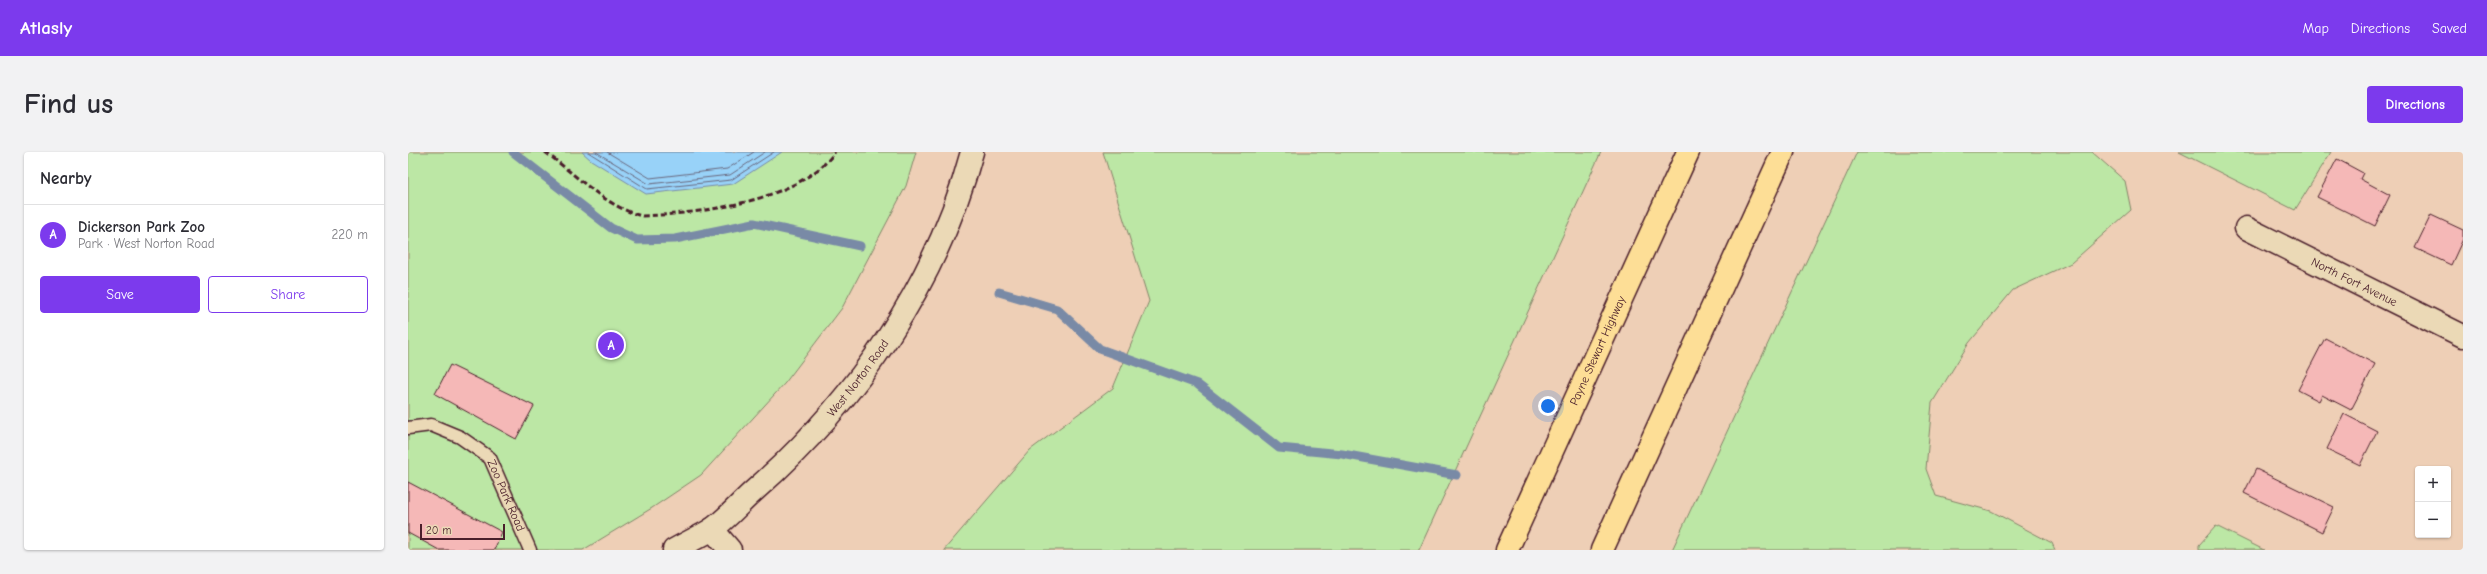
<!DOCTYPE html>
<html lang="en">
<head>
<meta charset="utf-8">
<style>
	:root { --surface:#fff; --page:#f2f2f3; --text:#2b2b33; --muted:#7c7c81; --line:#e1e1e2; --accent:#7c3aed }
	body { margin:0; font-family:"Comic Neue",sans-serif; background:var(--page); color:var(--text) }
	.controls { position:absolute; right:12px; bottom:12px; display:grid; overflow:hidden; border-radius:4px; box-shadow:0 1px 3px #0004 }
	.controls button { width:36px; height:36px; display:grid; place-items:center; padding:0; border:0; border-bottom:1px solid var(--line); background:var(--surface); color:var(--text); font:20px sans-serif }
	.scale { position:absolute; left:12px; bottom:10px; width:85px; box-sizing:border-box; padding-left:4px; border:2px solid #4a1f2b; border-top:0; font-size:11px; line-height:14px; white-space:nowrap; color:#4a1f2b; -webkit-text-stroke:3px #ebd9b6; paint-order:stroke }
	.you { position:absolute; left:1140px; top:254px; width:14px; height:14px; margin:-10px; border:3px solid #fff; border-radius:50%; background:#1a73e8; box-shadow:0 0 0 6px #1a73e833 }
	.badge { display:grid; place-items:center; width:26px; height:26px; border-radius:50%; background:var(--accent); color:#fff; font-size:13px; font-weight:700 }
	.pin { position:absolute; translate:-50% -50%; border:2px solid #fff; box-shadow:0 1px 4px #0006 }
	.list { margin:0; padding:0; list-style:none }
	h2 { display:flex; justify-content:space-between; align-items:center; height:52px; margin:0; padding:0 16px; font-size:17px }
	h2 small { font-size:13px; font-weight:400; color:var(--muted) }
	.list li { display:grid; grid-template-columns:26px 1fr auto; gap:12px; align-items:center; box-sizing:border-box; height:60px; padding:0 16px; border-top:1px solid var(--line) }
	.list b { display:block; font-size:15px; white-space:nowrap }
	.list p { margin:0; font-size:13px; white-space:nowrap; color:var(--muted) }
	.list em { font-size:13px; font-style:normal; color:var(--muted) }
	.actions { display:flex; gap:8px; padding:12px 16px }
	.actions a { flex:1; padding:9px 0; border:1px solid var(--accent); border-radius:4px; text-align:center; font-size:14px; color:var(--accent) }
	.actions .main { background:var(--accent); color:#fff }
	.map { position:relative; flex:none; width:2055px; height:398px; overflow:hidden; border-radius:4px }
	header { display:flex; align-items:center; gap:24px; box-sizing:border-box; height:56px; padding:0 20px; background:var(--accent); color:#fff }
	header strong { font-size:19px }
	nav { display:flex; gap:22px; margin-inline-start:auto; font-size:14px }
	.intro { display:flex; align-items:center; justify-content:space-between; box-sizing:border-box; height:96px; padding:0 24px }
	h1 { margin:0; font-size:28px }
	.button { padding:10px 18px; border-radius:4px; background:var(--accent); color:#fff; font-size:14px; font-weight:700 }
	main { display:flex; gap:24px; padding:0 24px }
	aside { flex:1; background:var(--surface); border-radius:4px; box-shadow:0 1px 3px #0004 }
	.map>svg:first-child { display:block }
</style>
</head>
<body>
<header>
<strong>Atlasly</strong>
<nav><a>Map</a><a>Directions</a><a>Saved</a></nav>
</header>
<div class="intro"><h1>Find us</h1><a class="button">Directions</a></div>
<main>
<aside>
<h2>Nearby<small></small></h2>
<ul class="list">
<li><span class="badge">A</span><div><b>Dickerson Park Zoo</b><p>Park · West Norton Road</p></div><em>220 m</em></li>
</ul>
<div class="actions"><a class="main">Save</a><a>Share</a></div>
</aside>
<div class="map">
<svg width="2055" height="398" viewBox="0 0 2055 398">
	<rect width="100%" height="100%" fill="#eecfb6"/>
	<filter id="ink" filterUnits="userSpaceOnUse"><feTurbulence type="fractalNoise" baseFrequency=".025" numOctaves="2"/><feDisplacementMap in="SourceGraphic" scale="8" xChannelSelector="R" yChannelSelector="G"/><feConvolveMatrix kernelMatrix="1 2 1 2 8 2 1 2 1" color-interpolation-filters="sRGB"/></filter>
	<g filter="url(#ink)">
		<g fill="#bce7a5" stroke="#838368">
			<polygon points="0,0 508,0 498,34 434,156 377,231 293,323 244,356 175,398 0,398"/>
			<polygon points="695,0 1193,0 1011,398 536,398 622,298 705,236 741,149"/>
			<polygon points="1449,0 1684,0 1717,29 1723,58 1663,111 1605,138 1561,191 1524,251 1518,317 1528,344 1583,359 1644,391 1647,398 1264,398"/>
			<polygon points="1771,0 1923,0 1887,58"/>
			<polygon points="1808,374 1856,398 1791,398 1791,393"/>
		</g>
		<polygon fill="#98d2f8" stroke="#798aa6" points="174,0 374,0 325,32 238,42 183,8"/>
		<g fill="none" stroke-linecap="round" stroke-linejoin="round">
			<g stroke="#69677d" stroke-width="1">
				<polyline points="180,0 239,37 323,28 366,0"/>
				<polyline points="188,0 241,32 322,23 357,0"/>
				<polyline points="199,0 242,26 319,17 346,0"/>
			</g>
			<g stroke="#798aa6" stroke-width="9">
				<polyline points="105,0 203,76 229,88 267,87 346,71 452,94"/>
				<polyline points="591,140 649,157 692,197 789,232 871,296 934,302 1049,323"/>
			</g>
		</g>
		<g fill="#f5b8b7" stroke="#4a1f2b">
			<polygon points="1929,7 1955,21 1952,27 1982,43 1967,74 1909,45"/>
			<polygon points="2023,63 2055,78 2055,87 2043,113 2007,96"/>
			<polygon points="1917,186 1967,212 1943,258 1914,243 1911,249 1890,238"/>
			<polygon points="42,213 126,254 108,287 27,242"/>
			<polygon points="1936,262 1969,279 1952,313 1919,297"/>
			<polygon points="1848,317 1926,355 1914,380 1836,341"/>
			<polygon points="0,330 94,380 86,398 31,398 0,381"/>
		</g>
		<g fill="none" stroke-linecap="round" stroke-linejoin="round">
			<defs>
				<g id="service">
					<path id="s1" d="M0,276L23,273L52,285L82,306L122,398"/>
				</g>
				<g id="minor">
					<path id="s2" d="M1838,76L2055,184"/>
					<polyline points="304,377 322,398"/>
				</g>
				<g id="secondary">
					<path id="s3" d="M266,398C278,391 291,385 303,378C319,367 333,350 348,337C449,248 529,131 564,0"/>
				</g>
				<g id="motorway">
					<path id="s4" d="M1099,398L1280,0"/>
					<polyline points="1194,398 1375,0"/>
				</g>
			</defs>
			<use href="#service" stroke="#4a1f2b" stroke-width="15"/>
			<use href="#minor" stroke="#4a1f2b" stroke-width="25"/>
			<use href="#secondary" stroke="#4a1f2b" stroke-width="25"/>
			<use href="#motorway" stroke="#4a1f2b" stroke-width="25"/>
			<use href="#service" stroke="#ebd9b6" stroke-width="12"/>
			<use href="#minor" stroke="#ebd9b6" stroke-width="22"/>
			<use href="#secondary" stroke="#ebd9b6" stroke-width="22"/>
			<use href="#motorway" stroke="#fdde96" stroke-width="22"/>
			<path stroke="#4a1f2b" stroke-width="3" stroke-dasharray="6 3" stroke-linecap="butt" d="M137,0C167,22 198,55 234,64C291,62 392,49 427,0"/>
		</g>
	</g>
	<g text-anchor="middle" dominant-baseline="central" stroke-width="4" stroke-linejoin="round" paint-order="stroke">
		<g font-size="12" fill="#4a1f2b" stroke="#ebd9b6">
			<text stroke="none"><textPath href="#s2" startOffset="121">North Fort Avenue</textPath></text>
			<text stroke="none"><textPath href="#s4" startOffset="219">Payne Stewart Highway</textPath></text>
			<text stroke="none"><textPath href="#s3" startOffset="254">West Norton Road</textPath></text>
			<text stroke="none"><textPath href="#s1" startOffset="132">Zoo Park Road</textPath></text>
		</g>
	</g>
</svg>
<div class="controls">
<button>+</button>
<button>−</button>
</div>
<div class="scale">20 m</div>
<div class="you"></div>
<div class="pin badge" style="left:203px;top:193px">A</div>
</div>
</main>
</body>
</html>
